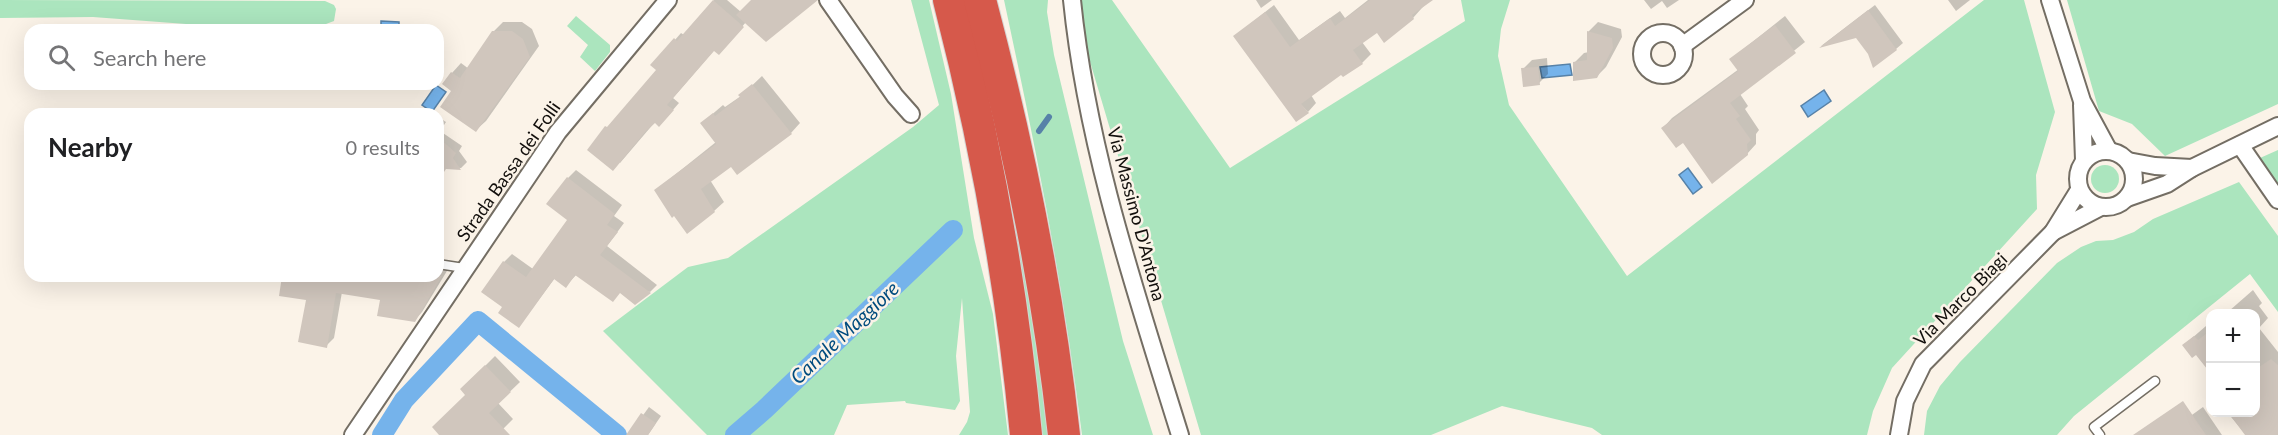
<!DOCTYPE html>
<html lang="en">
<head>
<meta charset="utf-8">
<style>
	:root { --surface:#fff; --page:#f2f2f2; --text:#202124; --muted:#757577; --line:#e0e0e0 }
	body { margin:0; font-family:Lato,sans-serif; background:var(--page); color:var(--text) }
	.controls { position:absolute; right:18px; bottom:18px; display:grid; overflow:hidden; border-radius:12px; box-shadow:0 6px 24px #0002 }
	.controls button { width:54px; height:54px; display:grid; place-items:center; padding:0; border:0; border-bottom:2px solid var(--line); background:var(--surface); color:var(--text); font:30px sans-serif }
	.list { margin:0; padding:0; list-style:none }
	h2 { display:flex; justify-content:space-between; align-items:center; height:78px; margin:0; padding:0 24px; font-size:26px }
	h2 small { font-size:20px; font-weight:400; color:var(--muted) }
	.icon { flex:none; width:33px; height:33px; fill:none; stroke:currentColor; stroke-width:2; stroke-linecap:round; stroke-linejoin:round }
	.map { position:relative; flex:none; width:2278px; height:435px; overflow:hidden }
	.search { position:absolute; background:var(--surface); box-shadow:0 6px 24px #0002; left:24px; top:24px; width:420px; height:66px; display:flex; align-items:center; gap:15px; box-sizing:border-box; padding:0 21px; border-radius:18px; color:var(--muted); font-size:22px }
	.panel { position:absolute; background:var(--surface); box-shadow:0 6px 24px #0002; left:24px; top:108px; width:420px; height:174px; border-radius:18px }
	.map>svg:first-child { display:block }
</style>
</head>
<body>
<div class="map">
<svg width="2278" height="435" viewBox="0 0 2278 435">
	<rect width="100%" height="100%" fill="#fbf3e8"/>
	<g fill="#abe5be">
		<polygon points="0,0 325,1 334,5 336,9 334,21 326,24 313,26 186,24 93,17 0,18"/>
		<polygon points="911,0 929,0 951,94 974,238 993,314 1008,435 959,435 967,422 970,412 962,298 956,356 960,401 955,410 906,403 905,401 847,405 834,435 707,435 603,331 688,267 728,258 913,127 939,105"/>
		<polygon points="968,0 1010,172 1053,435 1042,435 1034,365"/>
		<path d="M1004,0H1048L1047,12L1054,55L1123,341L1153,435H1082C1064,289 1035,144 1004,0Z"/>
		<polygon points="1081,0 1112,0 1230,168 1465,21 1461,0 1510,0 1501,29 1498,56 1509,105 1627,276 1984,0 2024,0 2055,112 2036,175 2037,209 1892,368 1873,411 1867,435 1602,435 1592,428 1502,406 1431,435 1201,435 1083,38"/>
		<polygon points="2067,0 2278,0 2278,104 2165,156 2132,124 2099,111"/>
		<polygon points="576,16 610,45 610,52 595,71 580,57 588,45 567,26"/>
		<polygon points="2278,150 2278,186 2260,158"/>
		<circle cx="2105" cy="179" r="14"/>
		<polygon points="2239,182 2278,236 2278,312 2250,274 2074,416 2057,435 1924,435 1927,411 1940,386 1960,362 2057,263 2081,247 2096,241 2113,240 2134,232 2153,219"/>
	</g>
	<g fill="#75b3eb" stroke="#5782a8" stroke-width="1.5">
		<polygon points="381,21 399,22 399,30 381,30"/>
		<polygon points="1570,64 1572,75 1542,78 1540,67"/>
		<polygon points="436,85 446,92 432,112 422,105"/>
		<polygon points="1824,90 1831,101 1808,117 1801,106"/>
		<polygon points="1688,168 1702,187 1693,194 1679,175"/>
	</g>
	<g fill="#0003">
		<polygon points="714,0 727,0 741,12 753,0 809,0 746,22 725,47 715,49 673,98 679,103 665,119 655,122 620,163 613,121 658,70 653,65 681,33 684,35"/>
		<polygon points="1256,0 1272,0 1261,8"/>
		<polygon points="1368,0 1429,0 1413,18 1384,41 1377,31 1362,42 1371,54 1362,63 1342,73 1311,95 1316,103 1308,112 1235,36 1274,5 1299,40 1340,11 1345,18"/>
		<polygon points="1644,0 1679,0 1667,8 1662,1 1651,9"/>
		<polygon points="1948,0 1970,0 1956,11"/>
		<polygon points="1875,5 1903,43 1896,49 1869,54 1856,36 1821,46"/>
		<polygon points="1785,16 1805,42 1740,94 1748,106 1745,109 1759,130 1756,134 1756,144 1747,154 1683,141 1663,128 1672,118 1739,69 1731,59"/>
		<polygon points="503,22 522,22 532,29 539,46 486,121 476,130 453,90 452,73 461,63 469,69 493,32"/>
		<polygon points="1598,22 1621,29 1622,37 1606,67 1596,77 1575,62 1584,53 1589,52 1588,32"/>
		<polygon points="1547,58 1548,74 1539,83 1523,69 1532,60"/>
		<polygon points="762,76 800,123 791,133 731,165 710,180 724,202 714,211 656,190 716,142 702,123 723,105 725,107 741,96"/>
		<polygon points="438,117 446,122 440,131 462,146 459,151 467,162 461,168 438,167"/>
		<polygon points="576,170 622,205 614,216 624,223 607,246 657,285 650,292 577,274 566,286 555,278 519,326 504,306 504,262 512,254 533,269 569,220 568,178"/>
		<polygon points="438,264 450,266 422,312 414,321 382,298 342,292 334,338 326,346 307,299 283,276 438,276"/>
		<polygon points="2253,290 2262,303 2259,306 2268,318 2259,328 2278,352 2278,435 2246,435 2227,412 2256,412 2256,314 2231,314 2229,311"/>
		<polygon points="2206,326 2209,330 2210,329 2210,365 2184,345"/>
		<polygon points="495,356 520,382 498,403 513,419 497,435 441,435 467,394 462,389"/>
		<polygon points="649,407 661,416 648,435 633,435 630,433"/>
		<polygon points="2203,407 2222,435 2164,435"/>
	</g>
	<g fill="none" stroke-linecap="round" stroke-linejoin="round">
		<polyline stroke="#5782a8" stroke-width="6" points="1039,131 1049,117"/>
		<g stroke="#75b3eb" stroke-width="20">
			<polyline points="382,435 404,400 478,321 617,435"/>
			<polyline points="735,435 764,410 953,230"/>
		</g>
	</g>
	<g fill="#d0c6bd">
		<polygon points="713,0 744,27 719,55 714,51 667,105 674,110 659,127 655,123 646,131 613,171 587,150 605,126 607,127 656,70 650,65 674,38 677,41"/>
		<polygon points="751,0 818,0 766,42 736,15"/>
		<polygon points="1370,0 1433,0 1412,15 1414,19 1384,43 1377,33 1353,50 1363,64 1343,77 1341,75 1301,104 1309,113 1296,122 1233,36 1265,12 1290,47 1330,18 1335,26"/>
		<polygon points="1868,10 1897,50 1873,68 1868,54 1856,38 1819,48"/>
		<polygon points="1775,25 1796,53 1730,103 1740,116 1736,119 1751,140 1747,144 1748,155 1712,184 1683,143 1676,148 1661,128 1738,71 1729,59"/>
		<polygon points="492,31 512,31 523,39 530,57 476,132 440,107 451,91 442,84 451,72 460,78"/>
		<polygon points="1587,31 1612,38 1613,48 1597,78 1573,81 1573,62 1587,60"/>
		<polygon points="1538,67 1540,85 1523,87 1521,68"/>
		<polygon points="752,84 792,134 737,175 731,167 701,189 715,212 687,234 674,216 672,218 654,190 716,144 700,123 713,113 715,116 740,97 738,95"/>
		<polygon points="438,137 456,153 453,158 461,170 446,169 438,181"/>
		<polygon points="567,177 615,214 607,225 618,232 600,255 651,293 635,305 620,293 613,302 575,275 566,288 554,279 519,328 498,313 502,307 481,292 503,261 526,277 567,220 546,204"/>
		<polygon points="282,276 442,276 415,322 377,316 380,300 336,293 327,348 298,342 306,300 279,296"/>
		<polygon points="2211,330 2211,374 2196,355 2192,358 2182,345 2194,336 2198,340"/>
		<polygon points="2271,359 2278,365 2278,435 2245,435 2228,412 2256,412 2256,369"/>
		<polygon points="485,365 511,392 489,413 510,435 439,435 432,427 465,395 460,389"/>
		<polygon points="2183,401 2206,435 2133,435"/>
		<polygon points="641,413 656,423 648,435 626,435"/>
	</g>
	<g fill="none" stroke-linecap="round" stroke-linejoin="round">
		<defs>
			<g id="lane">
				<polyline points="438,264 464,268"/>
				<polyline points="2100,435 2094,427 2155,381"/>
			</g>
			<g id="street">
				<polyline points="828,0 895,96 911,114"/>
				<path d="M1072,0C1087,149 1136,293 1180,435"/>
				<polyline points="2050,0 2082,101 2109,151"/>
				<circle cx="1663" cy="54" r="21"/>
				<polyline points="1682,46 1745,0"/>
				<polyline points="2082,105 2084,160"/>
				<polyline points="2240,145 2278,200"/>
				<circle cx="2106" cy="179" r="28"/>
				<polyline points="2128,161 2155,166 2192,168"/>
				<polyline points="2127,198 2167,184 2192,168 2278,126"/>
				<polyline points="2053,232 2101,207"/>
				<polyline points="353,435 558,132 668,0"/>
				<polyline points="1899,435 1905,401 1923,364 2053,232 2079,190"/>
			</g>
			<g id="highway">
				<path d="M949,0C986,143 1012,288 1026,435"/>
				<path d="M980,0C1018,143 1048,288 1064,435"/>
			</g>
		</defs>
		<use href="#lane" stroke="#746e64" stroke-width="11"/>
		<use href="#street" stroke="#746e64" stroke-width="20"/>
		<use href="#highway" stroke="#d4d4d3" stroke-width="34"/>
		<use href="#lane" stroke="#fff" stroke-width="8"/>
		<use href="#street" stroke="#fff" stroke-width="16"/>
		<use href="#highway" stroke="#d6594b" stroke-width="32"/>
	</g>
	<g text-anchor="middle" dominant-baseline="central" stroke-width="5" stroke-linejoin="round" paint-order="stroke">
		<g font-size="18" fill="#120f0c" stroke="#fbf3e8">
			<text transform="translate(508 171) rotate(-55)">Strada Bassa dei Folli</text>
			<text transform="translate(1137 214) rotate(75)">Via Massimo D'Antona</text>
			<text transform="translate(1960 299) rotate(-45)">Via Marco Biagi</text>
		</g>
		<g font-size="20" font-style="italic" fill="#004b7e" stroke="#fbf3e8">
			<text transform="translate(844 332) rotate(-43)">Canale Maggiore</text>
		</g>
	</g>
</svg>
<div class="controls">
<button>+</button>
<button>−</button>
</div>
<div class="search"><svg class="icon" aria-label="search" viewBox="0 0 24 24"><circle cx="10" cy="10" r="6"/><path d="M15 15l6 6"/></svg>Search here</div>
<section class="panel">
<h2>Nearby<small>0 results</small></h2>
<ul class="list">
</ul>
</section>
</div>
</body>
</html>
